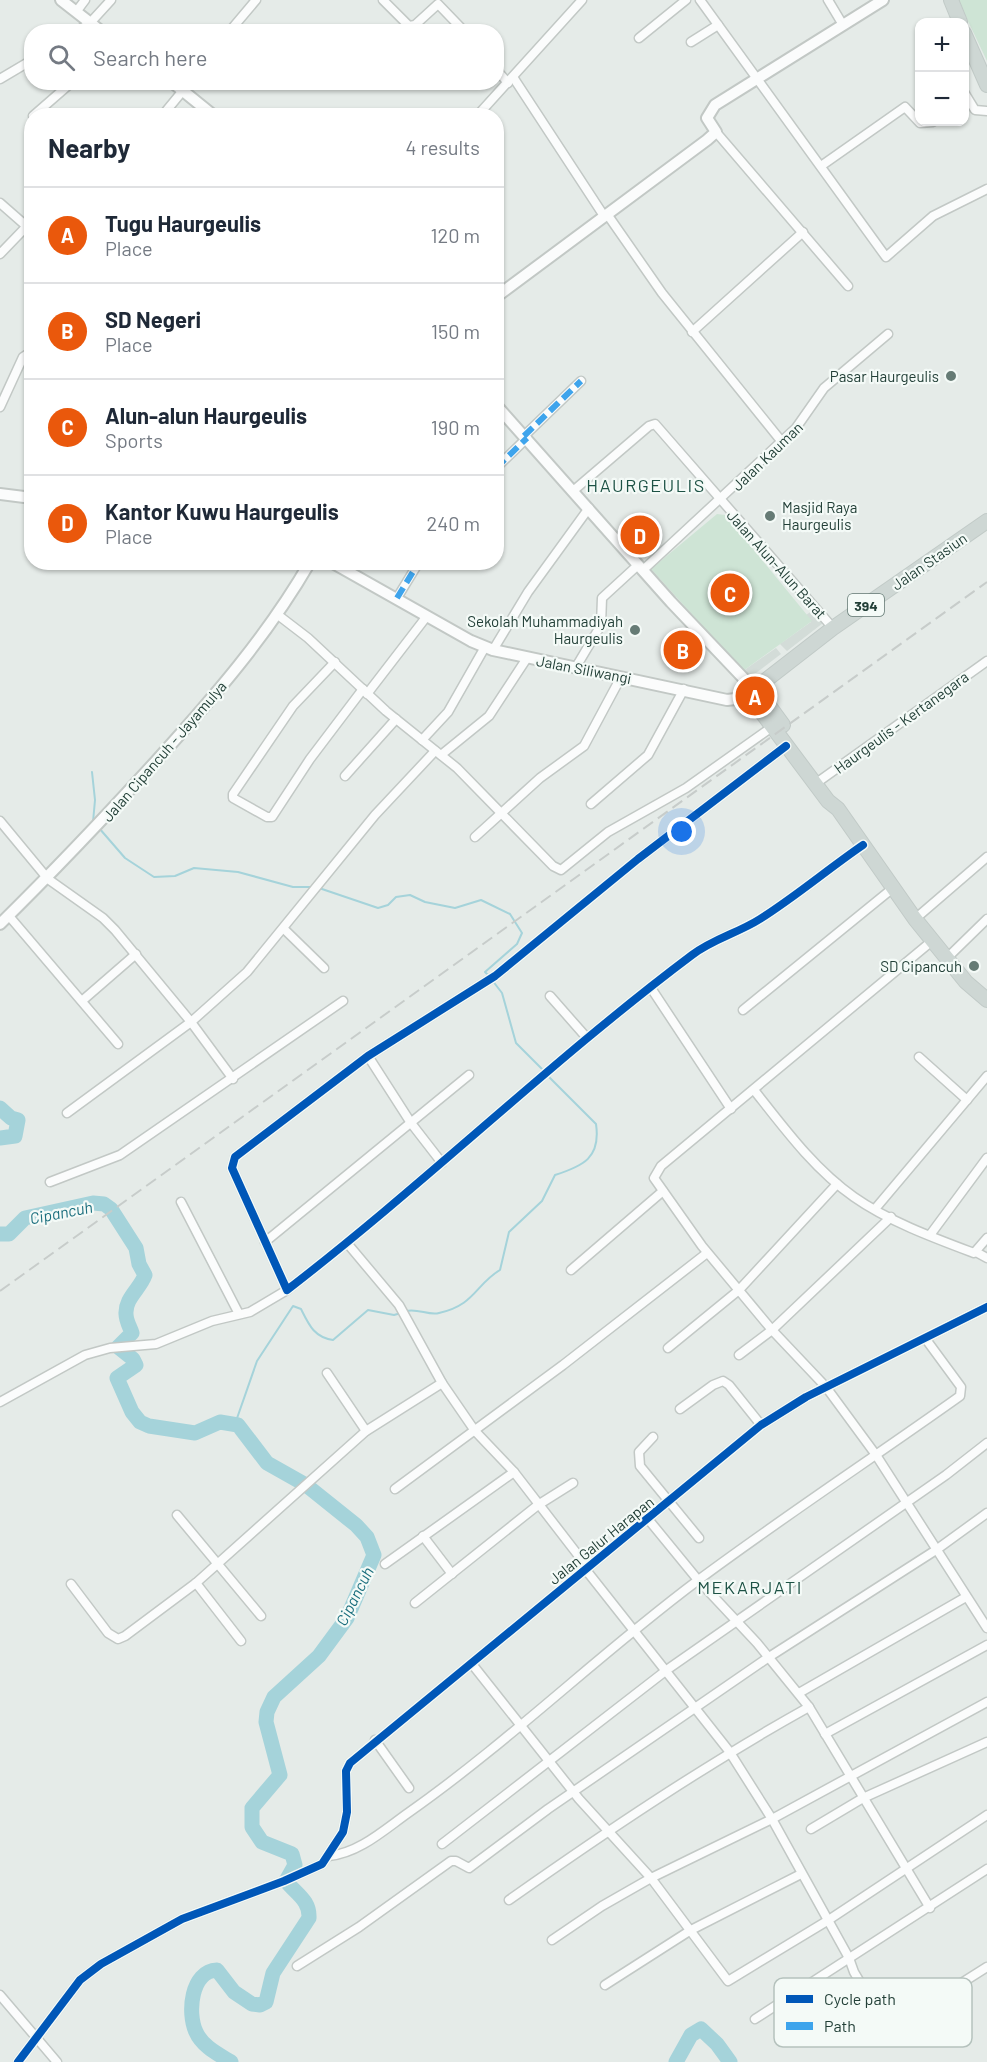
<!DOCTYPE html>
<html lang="en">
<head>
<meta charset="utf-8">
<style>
	:root { --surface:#fff; --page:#f2f2f3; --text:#1f2937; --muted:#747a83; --line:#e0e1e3; --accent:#ea580c }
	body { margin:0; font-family:Barlow,sans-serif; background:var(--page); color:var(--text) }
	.controls { position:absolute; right:18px; top:18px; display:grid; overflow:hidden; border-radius:12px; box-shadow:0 2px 4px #0004 }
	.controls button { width:54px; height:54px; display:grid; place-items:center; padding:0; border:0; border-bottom:2px solid var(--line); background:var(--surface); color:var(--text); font:30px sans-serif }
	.you { position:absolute; left:682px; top:832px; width:21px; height:21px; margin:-15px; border:4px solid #fff; border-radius:50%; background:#1a73e8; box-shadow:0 0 0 9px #1a73e833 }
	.badge { display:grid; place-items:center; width:39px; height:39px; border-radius:50%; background:var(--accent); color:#fff; font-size:20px; font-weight:700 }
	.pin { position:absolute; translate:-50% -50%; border:3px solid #fff; box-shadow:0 2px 6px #0006 }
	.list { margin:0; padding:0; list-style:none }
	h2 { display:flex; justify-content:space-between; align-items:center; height:78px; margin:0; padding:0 24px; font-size:26px }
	h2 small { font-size:20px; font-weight:400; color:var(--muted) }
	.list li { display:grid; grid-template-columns:39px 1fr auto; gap:18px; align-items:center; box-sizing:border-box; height:96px; padding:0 24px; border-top:2px solid var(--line) }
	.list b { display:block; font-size:22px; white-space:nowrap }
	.list p { margin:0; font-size:20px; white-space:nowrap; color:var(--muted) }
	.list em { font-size:20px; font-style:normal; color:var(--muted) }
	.icon { flex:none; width:33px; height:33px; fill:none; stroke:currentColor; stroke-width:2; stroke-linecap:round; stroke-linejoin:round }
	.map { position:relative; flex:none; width:987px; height:2062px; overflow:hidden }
	.search { position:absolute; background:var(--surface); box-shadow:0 2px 4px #0004; left:24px; top:24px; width:480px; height:66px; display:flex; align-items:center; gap:15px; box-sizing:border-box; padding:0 21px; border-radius:24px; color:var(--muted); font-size:22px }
	.panel { position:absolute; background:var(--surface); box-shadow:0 2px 4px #0004; left:24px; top:108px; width:480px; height:462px; border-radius:24px }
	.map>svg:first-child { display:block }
</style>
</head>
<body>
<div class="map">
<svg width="987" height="2062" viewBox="0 0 987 2062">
	<rect width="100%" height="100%" fill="#e5ebe8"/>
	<g fill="#d3dcd8">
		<polygon points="812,611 823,623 787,651 780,644 811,622 806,615"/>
		<polygon points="776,648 781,654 748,679 743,671"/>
	</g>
	<g fill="#cee4d5">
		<polygon points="958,0 987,0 987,62 987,61"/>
		<polygon points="717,514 725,515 812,621 743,671 651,569"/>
	</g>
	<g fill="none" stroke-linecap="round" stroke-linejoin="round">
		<g stroke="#a5d3da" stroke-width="2">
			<polyline points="92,772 95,800 93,822"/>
			<polyline points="99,828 125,858 154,877 175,876 194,868 238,872 293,887 313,887"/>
			<polyline points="319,888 378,908 388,905 396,897 410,895 425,902 455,908 481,900 510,914 522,933 517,944 485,972 489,976"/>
			<polyline points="492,980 502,993 516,1043 544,1071"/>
			<path d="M406,1311C418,1308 429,1316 439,1313C475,1305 475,1285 500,1270L509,1232L542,1201L555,1175C583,1166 601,1158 596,1124L548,1076"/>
			<path d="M235,1424L257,1361L293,1306L301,1309C309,1325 314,1337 333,1340L368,1310L394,1315L401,1313"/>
		</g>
		<g stroke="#a5d3da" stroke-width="15">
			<polyline points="0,1108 11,1118 18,1120 15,1136 0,1138"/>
			<path d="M0,1234H9L25,1218L93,1203L104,1204L111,1209L136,1248L139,1264L145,1275C140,1289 125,1298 126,1314C126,1321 130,1327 132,1333L118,1347L133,1359L136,1365L117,1378L132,1412L140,1422L149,1426L195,1433L220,1422L238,1425L267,1463L306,1485L356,1525L367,1537L374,1555L347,1618L319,1656L274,1697L267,1712L266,1722L280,1775L252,1808V1827L262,1842L292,1854L295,1865L286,1881C296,1894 310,1900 309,1918L273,1973L266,2002L260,2005L252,2004L234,1992L217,1970C191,1971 187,2013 196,2032C202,2046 218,2054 231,2062"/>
			<polyline points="676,2062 691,2035 701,2029 717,2044 730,2062"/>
		</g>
		<defs>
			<g id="minor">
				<polyline points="383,0 409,26 415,25 438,4 465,32"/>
				<polyline points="700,0 886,257 933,216 987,189"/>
				<polyline points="828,0 843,25"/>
				<polyline points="76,12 85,0"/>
				<polyline points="76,32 90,23 111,0"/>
				<polyline points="229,32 256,0"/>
				<polyline points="639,38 686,0"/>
				<polyline points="691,42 718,25"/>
				<polyline points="496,69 508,83"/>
				<polyline points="513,77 604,216"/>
				<polyline points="0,79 32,60"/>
				<polyline points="964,92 975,110 987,111"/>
				<polyline points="33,116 72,82"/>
				<polyline points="162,116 190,82"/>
				<polyline points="477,116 582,0"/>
				<polyline points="716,132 848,286"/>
				<polyline points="821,166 905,107 920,123 933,122"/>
				<polyline points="0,203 32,231"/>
				<polyline points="607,214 662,293 782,442"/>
				<polyline points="0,254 26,227"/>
				<polyline points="692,332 803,232"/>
				<polyline points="0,407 23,357 32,351"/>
				<polyline points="524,436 581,381"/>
				<polyline points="496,468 527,438"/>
				<polyline points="573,491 649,426 655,424 833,628"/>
				<polyline points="643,570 796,428 824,388 888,334"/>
				<polyline points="397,598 419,562"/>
				<polyline points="278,615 308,638 386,711 457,768 553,866 561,870 608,832 686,788 772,727"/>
				<polyline points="493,650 528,592 589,508"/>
				<polyline points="335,662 293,706 233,794 233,798 267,817 272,817 310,759 363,689"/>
				<polyline points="576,667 601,625 602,598 638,565"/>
				<polyline points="367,694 427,616"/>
				<polyline points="422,740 448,712 485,647"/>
				<path d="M786,746L638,859L495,976L368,1056L235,1157L232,1168L287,1290C426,1183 552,1060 692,955C713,939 738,933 760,919C795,897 828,869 863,845"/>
				<polyline points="441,755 489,716 527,658"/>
				<polyline points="345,776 396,719"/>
				<polyline points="815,784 987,661"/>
				<polyline points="591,804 648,755 684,689"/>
				<polyline points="0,821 48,879 103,918 115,930 191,1022 233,1079"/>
				<polyline points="475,837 540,778 584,746 621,677"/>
				<polyline points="9,916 118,1044"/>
				<polyline points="915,919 987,857"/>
				<polyline points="284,929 324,968"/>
				<polyline points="932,941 661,1166 654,1178 702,1246 772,1330 826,1387 876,1455 987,1628"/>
				<polyline points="946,959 987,919"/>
				<polyline points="651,988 731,1109"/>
				<polyline points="550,996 587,1038"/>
				<polyline points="83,1000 136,954"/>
				<polyline points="743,1010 893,888"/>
				<polyline points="368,1056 411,1123 442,1163"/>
				<polyline points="919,1057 967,1100"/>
				<path d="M754,1090C784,1128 814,1169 854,1197C888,1221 934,1238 974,1253L987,1238"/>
				<polyline points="67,1113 191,1022 247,972 375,815 435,751"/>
				<polyline points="50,1182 120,1155 343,1001"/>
				<polyline points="181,1202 239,1314"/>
				<polyline points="875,1209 987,1076"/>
				<polyline points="930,1235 987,1158"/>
				<polyline points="265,1242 469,1075"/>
				<polyline points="347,1243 399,1305 442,1383 475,1431 514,1472 588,1568"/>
				<polyline points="976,1252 987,1258"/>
				<polyline points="571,1270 663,1191"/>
				<polyline points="668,1348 739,1290 837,1184"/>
				<polyline points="739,1355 772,1330 891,1217"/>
				<polyline points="327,1373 366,1431"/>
				<polyline points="0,1402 85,1355 110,1348 156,1344 212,1321 250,1312 287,1290"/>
				<polyline points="680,1409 713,1385 723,1381 729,1385 761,1425"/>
				<polyline points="653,1437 639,1452 640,1466 699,1538"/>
				<polyline points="395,1489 563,1365 707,1253"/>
				<polyline points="177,1515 261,1616"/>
				<polyline points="648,1519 698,1580 757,1643 809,1707 930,1908"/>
				<polyline points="423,1536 452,1574"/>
				<polyline points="385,1564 514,1472"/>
				<polyline points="586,1570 729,1751 772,1819 849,1958 854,1972 886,2026 892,2027 987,1967"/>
				<polyline points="196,1583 241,1641"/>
				<polyline points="71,1584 108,1633 118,1639 125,1636 196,1583 366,1431 442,1383"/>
				<polyline points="415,1603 538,1505 573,1483"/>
				<polyline points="472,1664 579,1799 651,1878 728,1981 827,1921 987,1815"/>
				<polyline points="799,1693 966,1597"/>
				<polyline points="825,1734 987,1645"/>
				<polyline points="375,1740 409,1788"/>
				<polyline points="811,1829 863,1798 987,1742"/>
				<polyline points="442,1844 668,1669 946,1475 987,1443"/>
				<path d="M329,1856C359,1853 384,1830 408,1813C509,1742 598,1655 697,1581C783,1517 873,1458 960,1396L961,1387L925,1338"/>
				<path d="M509,1900C607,1831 705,1765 809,1707"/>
				<polyline points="552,1940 602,1906 651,1878 772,1819 987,1702"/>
				<polyline points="297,1966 359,1927 451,1861 456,1861 469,1868 548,1809 769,1657 936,1550 987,1513"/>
				<polyline points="605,1985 691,1930 801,1874"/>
				<polyline points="0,1995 57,2062"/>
				<polyline points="755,2019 987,1869"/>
				<polyline points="18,2062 80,1980 101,1964 182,1919 284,1881 322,1864 343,1832 347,1812 346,1771 350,1763 761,1425 806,1397 987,1307"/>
			</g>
			<g id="tertiary">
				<polyline points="61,0 102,32"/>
				<polyline points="172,82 214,116"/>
				<polyline points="496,297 707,140 716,132 707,118 715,105 883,0"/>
				<polyline points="496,405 671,602 748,683"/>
				<polyline points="0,494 32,498"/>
				<polyline points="331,562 471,641 493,650 727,700 744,698 748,694 744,680"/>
				<path d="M0,924C54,871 106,816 157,760C213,698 268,635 310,562"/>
			</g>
			<g id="primary">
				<polyline points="951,0 960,22"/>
				<polyline points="964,33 987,85"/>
				<polyline points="987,521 833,628 748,694 828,801 838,809 915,919 966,982 987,1000"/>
				<polyline points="756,688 783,725"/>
			</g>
		</defs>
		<use href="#minor" stroke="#c2c8c5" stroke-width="11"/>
		<use href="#tertiary" stroke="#c2c8c5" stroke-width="14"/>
		<use href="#primary" stroke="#c1cac7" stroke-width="16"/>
		<use href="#minor" stroke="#fbfcfc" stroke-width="8"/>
		<use href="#tertiary" stroke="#fbfcfc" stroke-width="10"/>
		<use href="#primary" stroke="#ced7d4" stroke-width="14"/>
		<polyline stroke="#c7ccca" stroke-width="2" stroke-dasharray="12 6" stroke-linecap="butt" points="0,1291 987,582"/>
		<g stroke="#3ea4ec" stroke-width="6" stroke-dasharray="12 6" stroke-linecap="butt">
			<polyline points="524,436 581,381"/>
			<polyline points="496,468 527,438"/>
			<polyline points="397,598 419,562"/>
		</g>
		<defs>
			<g id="cycleway">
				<path d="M786,746L638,859L495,976L368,1056L235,1157L232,1168L287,1290C426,1183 552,1060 692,955C713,939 738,933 760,919C795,897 828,869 863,845"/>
				<polyline points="18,2062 80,1980 101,1964 182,1919 284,1881 322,1864 343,1832 347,1812 346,1771 350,1763 761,1425 806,1397 987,1307"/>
			</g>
		</defs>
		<use href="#cycleway" stroke="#f4faf7" stroke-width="11"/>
		<use href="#cycleway" stroke="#0057b8" stroke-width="8"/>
	</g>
	<g fill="#667b75" stroke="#f4faf7" stroke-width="2">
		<circle cx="951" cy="376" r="6"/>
		<circle cx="770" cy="516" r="6"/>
		<circle cx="635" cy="630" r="6"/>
		<circle cx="974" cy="966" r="6"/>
	</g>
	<g text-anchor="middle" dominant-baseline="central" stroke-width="4.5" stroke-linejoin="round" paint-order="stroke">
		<rect fill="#f4faf7" stroke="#617771" stroke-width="1.5" x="848" y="594" width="36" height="22" rx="4.5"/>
		<g font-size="14" font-weight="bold" fill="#223f37">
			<text x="866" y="605">394</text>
		</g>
		<g font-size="15" fill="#223f37" stroke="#f4faf7" text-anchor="end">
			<text x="939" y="376">Pasar Haurgeulis</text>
			<text x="782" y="507" text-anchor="start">Masjid Raya<tspan x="782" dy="17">Haurgeulis</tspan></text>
			<text x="623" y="621">Sekolah Muhammadiyah<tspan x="623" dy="17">Haurgeulis</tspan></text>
			<text x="962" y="966">SD Cipancuh</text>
		</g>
		<g font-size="15" fill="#223f37" stroke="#f4faf7">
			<text transform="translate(767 456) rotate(-44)">Jalan Kauman</text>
			<text transform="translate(929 561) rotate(-35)">Jalan Stasiun</text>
			<text transform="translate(777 564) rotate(48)">Jalan Alun-Alun Barat</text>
			<text transform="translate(584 669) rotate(11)">Jalan Siliwangi</text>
			<text transform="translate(901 722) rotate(-36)">Haurgeulis - Kertanegara</text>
			<text transform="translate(164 751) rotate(-49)">Jalan Cipancuh - Jayamulya</text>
			<text transform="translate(601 1540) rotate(-39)">Jalan Galur Harapan</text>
		</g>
		<g font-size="16" font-style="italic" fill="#1a6e7d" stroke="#f4faf7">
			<text transform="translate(61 1212) rotate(-11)">Cipancuh</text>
			<text transform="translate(354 1596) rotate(-63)">Cipancuh</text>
		</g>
		<g font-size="18" letter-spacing="1.5" fill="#1d5245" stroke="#f4faf7">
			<text x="646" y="485">HAURGEULIS</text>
			<text x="750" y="1587">MEKARJATI</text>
		</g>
	</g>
	<rect x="774" y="1978" width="198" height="69" rx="9" fill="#f4faf7" stroke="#b5c2bd" stroke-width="1.5"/>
	<rect x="786" y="1995" width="27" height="8" fill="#0057b8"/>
	<rect x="786" y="2022" width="27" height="8" fill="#3ea4ec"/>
	<g font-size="16" fill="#223f37">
		<text x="824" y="2005">Cycle path</text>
		<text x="824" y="2032">Path</text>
	</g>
</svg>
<div class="controls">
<button>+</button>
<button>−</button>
</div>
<div class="you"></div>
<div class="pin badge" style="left:755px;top:696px">A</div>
<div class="pin badge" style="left:683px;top:650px">B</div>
<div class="pin badge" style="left:730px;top:593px">C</div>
<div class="pin badge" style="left:640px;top:535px">D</div>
<div class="search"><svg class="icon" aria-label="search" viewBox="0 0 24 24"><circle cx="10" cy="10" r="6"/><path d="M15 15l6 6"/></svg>Search here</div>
<section class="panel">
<h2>Nearby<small>4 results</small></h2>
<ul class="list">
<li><span class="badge">A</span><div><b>Tugu Haurgeulis</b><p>Place</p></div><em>120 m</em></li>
<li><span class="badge">B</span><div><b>SD Negeri</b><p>Place</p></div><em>150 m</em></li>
<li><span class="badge">C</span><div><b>Alun-alun Haurgeulis</b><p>Sports</p></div><em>190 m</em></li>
<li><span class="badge">D</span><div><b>Kantor Kuwu Haurgeulis</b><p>Place</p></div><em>240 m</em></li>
</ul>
</section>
</div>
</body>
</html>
